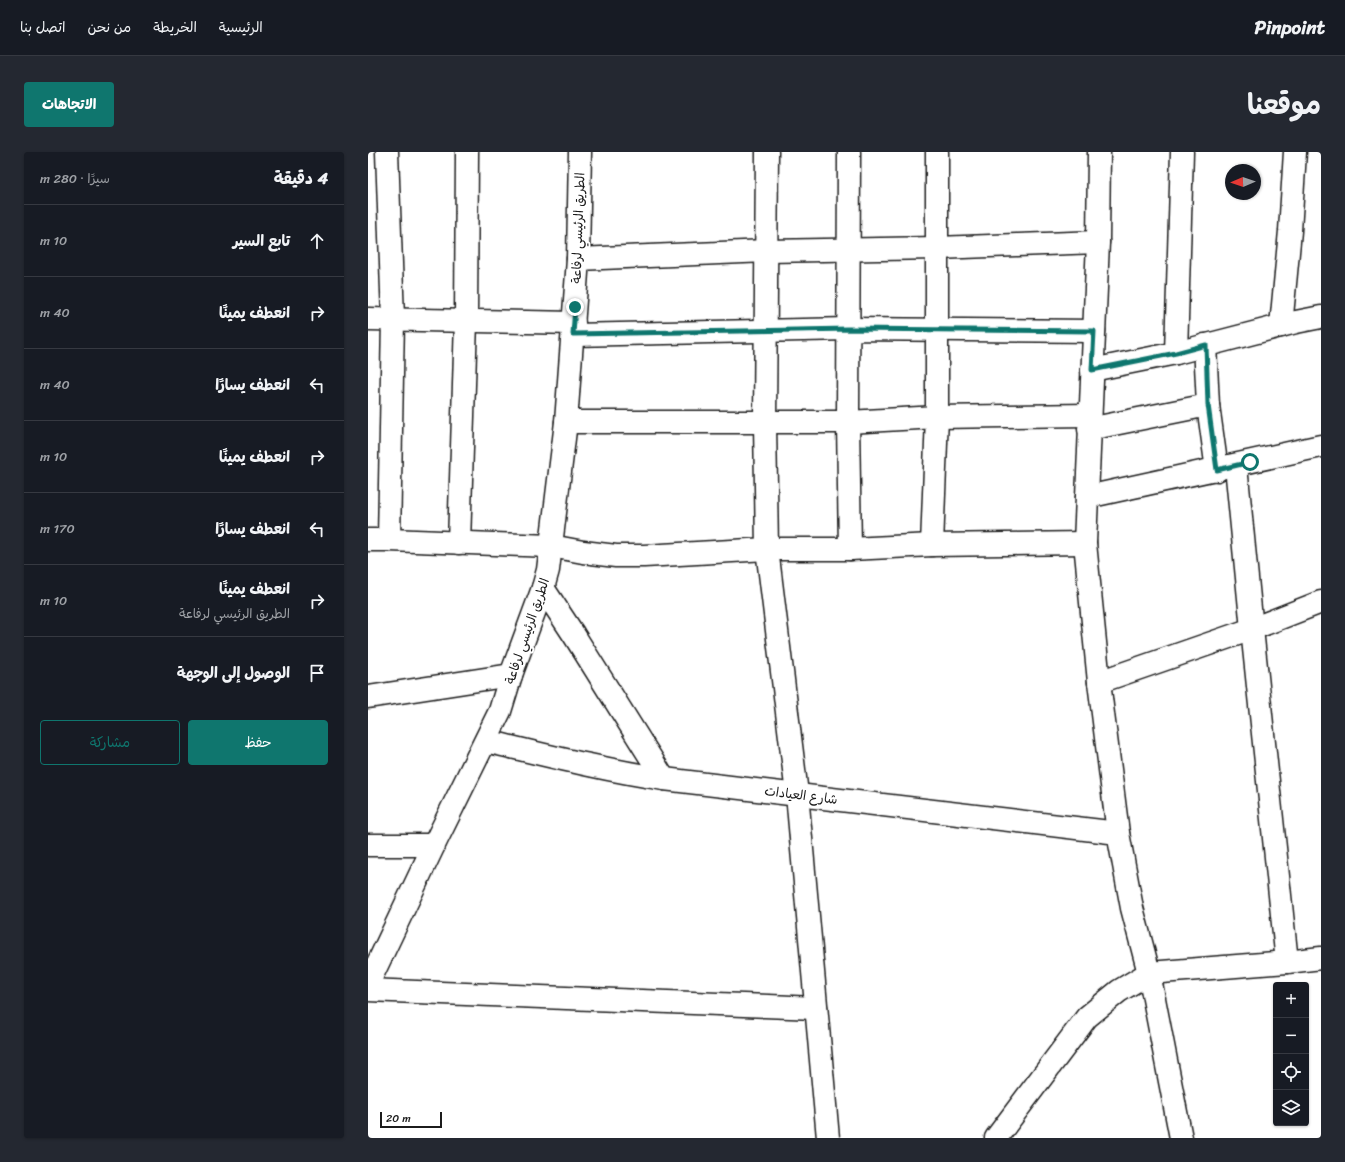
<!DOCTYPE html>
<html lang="ar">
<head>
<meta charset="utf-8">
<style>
	:root { --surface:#171b24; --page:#242831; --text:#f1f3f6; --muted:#9ea1a6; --line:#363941; --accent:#0f766e }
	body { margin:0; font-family:Sriracha,"Playpen Sans Arabic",sans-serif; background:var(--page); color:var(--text); direction:rtl }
	.controls { position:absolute; right:12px; bottom:12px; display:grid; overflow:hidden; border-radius:4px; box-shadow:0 1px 3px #0004 }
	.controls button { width:36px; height:36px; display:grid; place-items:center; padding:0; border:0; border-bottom:1px solid var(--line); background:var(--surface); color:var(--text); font:20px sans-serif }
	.compass { position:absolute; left:857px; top:12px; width:36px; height:36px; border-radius:50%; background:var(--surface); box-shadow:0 1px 3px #0004; rotate:268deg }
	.scale { position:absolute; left:12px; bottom:10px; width:62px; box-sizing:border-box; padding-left:4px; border:2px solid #1c1c1c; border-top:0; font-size:11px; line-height:14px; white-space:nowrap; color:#1c1c1c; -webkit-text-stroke:3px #fff; paint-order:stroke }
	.stop { position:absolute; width:12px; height:12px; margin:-9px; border:3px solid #0f766e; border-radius:50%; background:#fff }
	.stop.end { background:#0f766e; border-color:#fff; box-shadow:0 1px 4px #0008 }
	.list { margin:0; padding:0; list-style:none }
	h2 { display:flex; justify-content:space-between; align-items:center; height:52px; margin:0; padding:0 16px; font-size:17px }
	h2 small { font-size:13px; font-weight:400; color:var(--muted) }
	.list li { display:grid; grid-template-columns:26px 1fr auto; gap:12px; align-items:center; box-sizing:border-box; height:72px; padding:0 16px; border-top:1px solid var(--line) }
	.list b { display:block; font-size:15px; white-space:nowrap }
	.list p { margin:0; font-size:13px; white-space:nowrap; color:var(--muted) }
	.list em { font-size:13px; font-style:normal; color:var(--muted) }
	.actions { display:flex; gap:8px; padding:12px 16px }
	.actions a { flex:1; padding:9px 0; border:1px solid var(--accent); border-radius:4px; text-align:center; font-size:14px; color:var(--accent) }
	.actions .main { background:var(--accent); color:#fff }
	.icon { flex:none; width:22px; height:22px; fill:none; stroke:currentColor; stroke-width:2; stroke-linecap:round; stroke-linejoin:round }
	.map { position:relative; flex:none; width:953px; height:986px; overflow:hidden; direction:ltr; border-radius:4px }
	header { display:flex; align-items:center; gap:24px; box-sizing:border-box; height:56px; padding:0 20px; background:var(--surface); border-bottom:1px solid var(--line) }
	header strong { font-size:19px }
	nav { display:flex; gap:22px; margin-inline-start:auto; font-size:14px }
	.intro { display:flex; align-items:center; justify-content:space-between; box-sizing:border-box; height:96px; padding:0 24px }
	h1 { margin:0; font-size:28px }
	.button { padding:10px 18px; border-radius:4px; background:var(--accent); color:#fff; font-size:14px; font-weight:700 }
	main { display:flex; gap:24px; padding:0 24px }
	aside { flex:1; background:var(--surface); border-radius:4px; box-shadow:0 1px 3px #0004 }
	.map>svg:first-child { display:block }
</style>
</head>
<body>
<header>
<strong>Pinpoint</strong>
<nav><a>الرئيسية</a><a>الخريطة</a><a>من نحن</a><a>اتصل بنا</a></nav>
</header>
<div class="intro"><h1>موقعنا</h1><a class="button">الاتجاهات</a></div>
<main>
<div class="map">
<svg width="953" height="986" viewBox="0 0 953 986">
	<rect width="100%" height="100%" fill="#fff"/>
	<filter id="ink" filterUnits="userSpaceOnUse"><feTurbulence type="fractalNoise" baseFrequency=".025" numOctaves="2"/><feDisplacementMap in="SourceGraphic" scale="8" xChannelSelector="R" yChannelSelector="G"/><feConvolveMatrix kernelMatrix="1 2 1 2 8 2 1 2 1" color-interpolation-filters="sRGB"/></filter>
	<g filter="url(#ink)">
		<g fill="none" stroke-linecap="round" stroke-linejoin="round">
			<defs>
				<g id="minor">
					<polyline points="19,0 25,167 21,388"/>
					<polyline points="399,0 397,271 399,397 429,642 460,986"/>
					<polyline points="481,0 480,270 482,397"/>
					<polyline points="731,0 730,90 717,391 731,530 750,681 764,756 781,821 813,986"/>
					<polyline points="210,107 399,99 569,96 730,90"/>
					<polyline points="0,167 206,171"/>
					<polyline points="913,174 922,79 927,0"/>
					<polyline points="205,183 481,177 726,179"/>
					<polyline points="837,193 840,253 849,318"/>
					<polyline points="808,201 814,0"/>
					<polyline points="724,218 808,201 928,170 953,165"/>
					<polyline points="198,270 480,270 569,265 721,263"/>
					<polyline points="721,277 840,253"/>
					<polyline points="868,314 884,477 919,810"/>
					<polyline points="719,345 953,294"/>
					<polyline points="0,388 21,388 183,394 215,400 248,404 276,404 399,397 482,397 564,393 717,391"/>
					<polyline points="91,391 98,169 99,0"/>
					<polyline points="564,393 569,265 569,0"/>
					<polyline points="175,436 206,483 296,627"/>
					<polyline points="731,530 884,477 953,450"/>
					<polyline points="0,545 143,523"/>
					<path d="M118,589C177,603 236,618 296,627L750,681"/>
					<polyline points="0,693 66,693"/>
					<polyline points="0,838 448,856"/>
					<polyline points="628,986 719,865 751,839 781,821 919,810 953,806"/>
				</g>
				<polyline id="tertiary" points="0,832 66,693 132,559 143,523 175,436 180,418 198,270 210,107 212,0"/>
			</defs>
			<use href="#minor" stroke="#1c1c1c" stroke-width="25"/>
			<use href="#tertiary" stroke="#1c1c1c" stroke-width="25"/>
			<use href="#minor" stroke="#fff" stroke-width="22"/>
			<use href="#tertiary" stroke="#fff" stroke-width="22"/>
		</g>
	</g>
	<g fill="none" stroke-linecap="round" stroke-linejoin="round" filter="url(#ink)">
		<polyline stroke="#0f766e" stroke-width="5" points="207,155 205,182 481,177 726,179 724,218 808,201 838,193 840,253 849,318 882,310"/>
	</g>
	<g text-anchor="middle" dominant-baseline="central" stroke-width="4" stroke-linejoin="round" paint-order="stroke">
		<g font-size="13" fill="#1c1c1c" stroke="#fff">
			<text transform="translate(210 76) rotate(-88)">الطريق الرئيسي لرفاعة</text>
			<text transform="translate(159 479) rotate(-71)">الطريق الرئيسي لرفاعة</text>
			<text transform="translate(433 643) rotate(7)">شارع العيادات</text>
		</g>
	</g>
</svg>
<div class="controls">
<button>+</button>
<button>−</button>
<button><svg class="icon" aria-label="locate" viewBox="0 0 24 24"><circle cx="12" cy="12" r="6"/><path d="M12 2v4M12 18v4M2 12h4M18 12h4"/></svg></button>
<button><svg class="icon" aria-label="layers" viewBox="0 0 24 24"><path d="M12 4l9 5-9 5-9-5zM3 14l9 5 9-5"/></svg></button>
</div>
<svg class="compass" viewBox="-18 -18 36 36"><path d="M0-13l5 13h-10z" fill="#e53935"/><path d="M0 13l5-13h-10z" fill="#9ea1a6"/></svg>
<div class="scale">20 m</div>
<div class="stop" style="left:882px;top:310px"></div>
<div class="stop end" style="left:207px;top:155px"></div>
</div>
<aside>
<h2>4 دقيقة<small>سيرًا · 280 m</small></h2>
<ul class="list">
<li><svg class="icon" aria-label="ahead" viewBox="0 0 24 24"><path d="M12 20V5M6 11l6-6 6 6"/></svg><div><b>تابع السير</b></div><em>10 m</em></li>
<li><svg class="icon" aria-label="right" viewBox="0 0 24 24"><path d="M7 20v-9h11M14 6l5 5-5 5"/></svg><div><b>انعطف يمينًا</b></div><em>40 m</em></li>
<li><svg class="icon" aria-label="left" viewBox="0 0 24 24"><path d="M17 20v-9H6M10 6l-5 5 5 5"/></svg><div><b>انعطف يسارًا</b></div><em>40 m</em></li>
<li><svg class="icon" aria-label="right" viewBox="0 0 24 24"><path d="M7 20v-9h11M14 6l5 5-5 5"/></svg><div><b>انعطف يمينًا</b></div><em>10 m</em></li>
<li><svg class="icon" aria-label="left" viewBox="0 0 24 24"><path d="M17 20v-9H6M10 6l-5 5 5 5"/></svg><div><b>انعطف يسارًا</b></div><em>170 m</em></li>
<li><svg class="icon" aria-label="right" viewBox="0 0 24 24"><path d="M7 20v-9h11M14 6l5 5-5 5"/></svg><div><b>انعطف يمينًا</b><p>الطريق الرئيسي لرفاعة</p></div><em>10 m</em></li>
<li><svg class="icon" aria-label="arrive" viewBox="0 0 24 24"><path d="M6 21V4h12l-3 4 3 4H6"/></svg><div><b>الوصول إلى الوجهة</b></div></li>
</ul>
<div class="actions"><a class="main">حفظ</a><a>مشاركة</a></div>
</aside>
</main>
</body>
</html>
